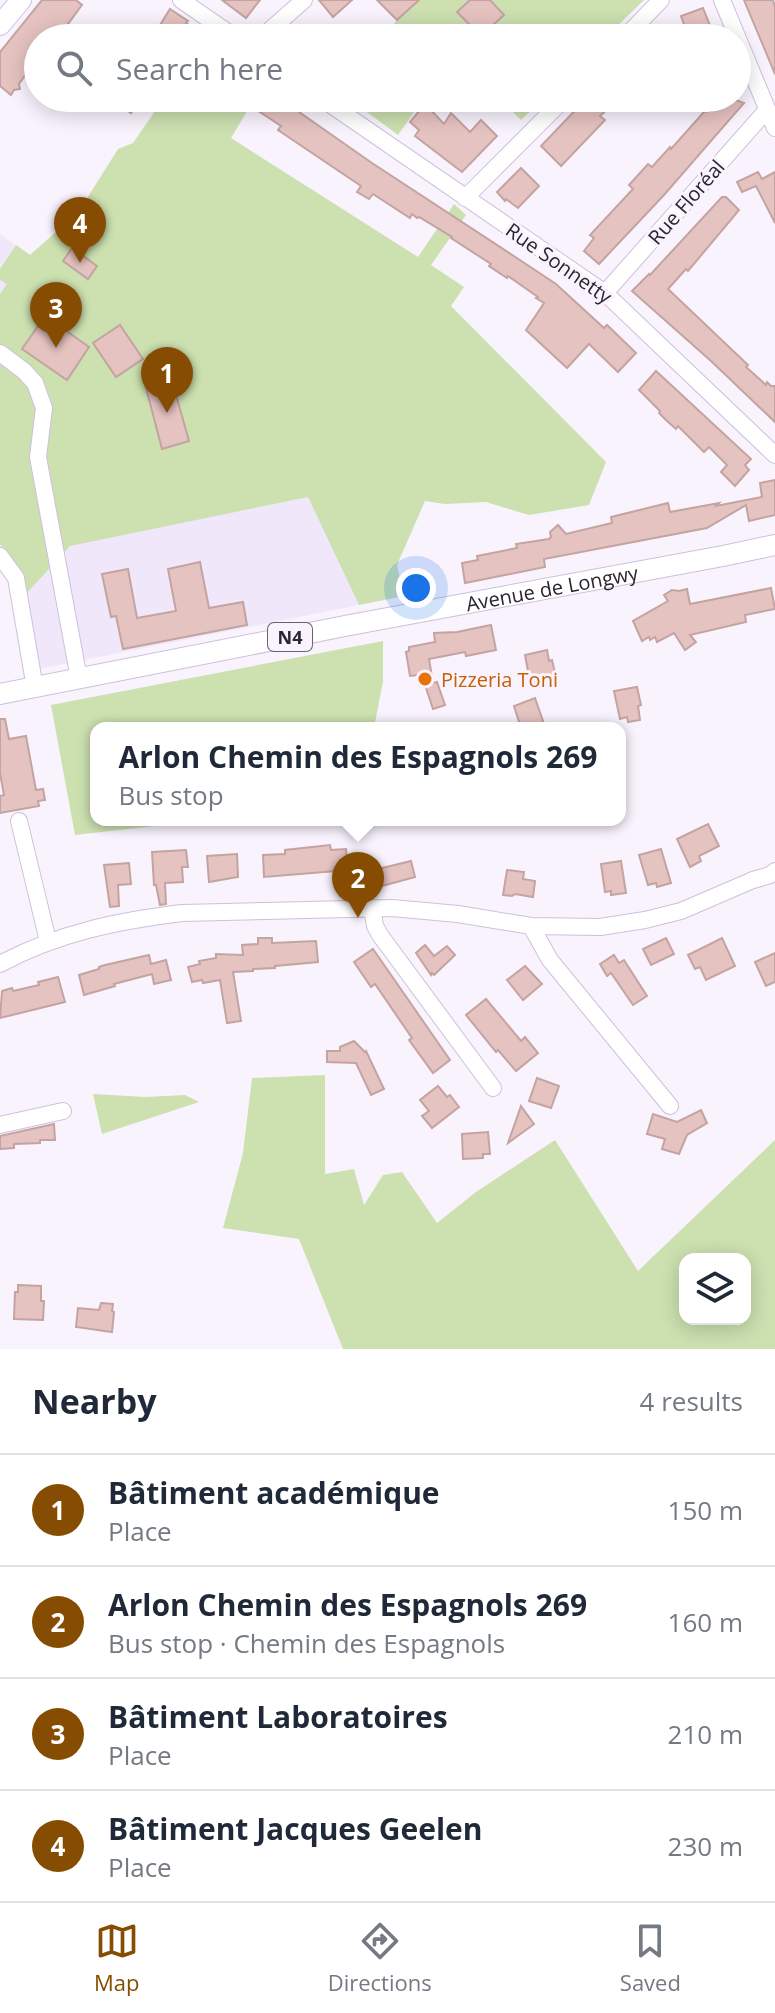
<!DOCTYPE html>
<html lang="en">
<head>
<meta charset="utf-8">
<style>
	:root { --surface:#fff; --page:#f6f6f7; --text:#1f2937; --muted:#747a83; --line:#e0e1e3; --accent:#864d02 }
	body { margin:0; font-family:"Open Sans",sans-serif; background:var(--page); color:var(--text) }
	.controls { position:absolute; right:24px; bottom:24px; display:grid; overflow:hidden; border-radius:16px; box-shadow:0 4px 20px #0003 }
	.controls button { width:72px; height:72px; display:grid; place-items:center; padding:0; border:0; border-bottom:2px solid var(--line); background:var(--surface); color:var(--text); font:40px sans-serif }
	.you { position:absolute; left:416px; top:588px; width:28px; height:28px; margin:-20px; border:6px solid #fff; border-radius:50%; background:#1a73e8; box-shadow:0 0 0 12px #1a73e833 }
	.badge { display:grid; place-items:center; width:52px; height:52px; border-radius:50%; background:var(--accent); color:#fff; font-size:26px; font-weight:700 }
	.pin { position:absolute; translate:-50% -66px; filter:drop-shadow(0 2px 4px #0008) }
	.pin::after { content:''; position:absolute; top:42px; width:28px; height:24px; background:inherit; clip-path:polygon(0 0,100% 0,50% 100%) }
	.popup { position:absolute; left:90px; top:722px; width:536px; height:104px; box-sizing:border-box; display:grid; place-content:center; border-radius:16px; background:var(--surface); filter:drop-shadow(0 2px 6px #0005); font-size:26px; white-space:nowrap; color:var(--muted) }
	.popup b { font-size:30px; color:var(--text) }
	.popup::after { content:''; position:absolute; left:50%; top:100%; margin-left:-16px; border:16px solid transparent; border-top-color:var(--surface) }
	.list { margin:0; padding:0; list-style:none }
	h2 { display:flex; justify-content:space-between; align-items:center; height:104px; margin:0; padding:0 32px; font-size:34px }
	h2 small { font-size:26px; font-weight:400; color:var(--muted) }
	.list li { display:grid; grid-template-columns:52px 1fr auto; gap:24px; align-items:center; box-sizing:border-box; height:112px; padding:0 32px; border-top:2px solid var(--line) }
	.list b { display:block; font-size:30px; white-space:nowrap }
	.list p { margin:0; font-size:26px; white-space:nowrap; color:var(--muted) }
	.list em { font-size:26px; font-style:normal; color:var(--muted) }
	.icon { flex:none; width:44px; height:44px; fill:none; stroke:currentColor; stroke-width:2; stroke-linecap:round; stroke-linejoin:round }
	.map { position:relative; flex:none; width:775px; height:1349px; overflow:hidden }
	.search { position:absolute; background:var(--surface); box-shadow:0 4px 20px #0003; left:24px; right:24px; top:24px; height:88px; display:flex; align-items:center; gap:20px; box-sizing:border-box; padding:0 28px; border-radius:44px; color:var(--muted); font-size:30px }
	.sheet { height:552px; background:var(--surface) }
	nav { display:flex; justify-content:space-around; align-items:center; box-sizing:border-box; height:112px; border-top:2px solid var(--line); background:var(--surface); font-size:22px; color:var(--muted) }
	nav a { display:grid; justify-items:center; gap:4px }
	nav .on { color:var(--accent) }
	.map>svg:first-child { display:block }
</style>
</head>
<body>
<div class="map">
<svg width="775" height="1349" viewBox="0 0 775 1349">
	<rect width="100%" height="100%" fill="#f9f3fe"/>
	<polygon fill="#f1e7fb" points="65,224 309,497 359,605 39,669 0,549 0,234 30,255"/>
	<g fill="#cce0b0" fill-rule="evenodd">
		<polygon points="416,0 644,0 605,38 383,38 397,20 413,6 412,4"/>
		<polygon points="164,98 195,98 204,103 207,98 255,98 231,138 418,257 454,204 466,215 431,265 464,287 451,306 606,462 589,505 529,515 486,502 445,504 425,501 397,565 404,596 359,605 308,497 70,546 26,594 22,575 0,544 0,294 7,284 0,280 0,269 16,245 30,255 65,224 69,227 118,149 133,143"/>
		<polygon points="360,98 424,98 398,135 356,104"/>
		<polygon points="499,98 544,98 521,120"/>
		<polygon points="383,641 383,681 374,728 96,728 96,820 207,820 75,835 51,705"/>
		<path d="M325,1075V1174L354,1169L364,1205L383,1175L402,1172L437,1223L476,1192L555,1140L638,1271L775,1140V1349H343L299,1239L223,1228L243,1153L252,1078ZM685,1259H745V1319H685Z"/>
		<polygon points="93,1094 146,1097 185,1095 199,1102 102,1134"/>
	</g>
	<g fill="#e5c3c1" stroke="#c4a3a1" stroke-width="2">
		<polygon points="42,0 76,0 82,5 68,24 94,38 38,38 38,75 29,70 19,84 20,89 14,90 11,95 0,86 0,52"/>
		<polygon points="222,0 260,0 246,18"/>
		<polygon points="319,0 352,0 333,17"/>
		<polygon points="377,0 419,0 397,20"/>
		<polygon points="470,0 490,0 504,15 481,36 457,12"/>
		<polygon points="744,0 773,0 775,7 775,74"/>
		<polygon points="703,8 715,38 689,38 681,16"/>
		<polygon points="170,9 188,21 186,23 189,25 180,38 152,38"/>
		<polygon points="109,98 141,98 131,113"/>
		<polygon points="261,98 279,98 372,163 532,268 556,284 604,328 607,325 636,353 618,372 589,344 567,368 526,330 544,303 536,298 538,297 508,276 507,278 489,266 491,264 451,238 452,237 419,217 417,218 412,214 410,218 373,194 369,199 357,192 361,186 278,130 281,126 254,108"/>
		<polygon points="587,98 619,98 600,116 605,120 561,166 541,146"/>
		<polygon points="715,98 730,98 744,103 664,195 599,264 584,251 594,238 590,235 633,189 629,185 648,164 652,167 670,147 671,149 704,112 714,110 711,102 715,100"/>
		<polygon points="424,105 429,108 444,124 451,113 470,132 481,120 497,136 462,172 415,136 419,130 410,122"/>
		<polygon points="521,168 539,186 518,208 506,199 505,201 497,192"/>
		<polygon points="758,172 762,179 775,172 775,223 756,186 742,192 737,182"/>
		<polygon points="722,197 726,197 739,210 688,271 686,269 668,289 748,365 746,367 766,385 767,382 771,386 775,386 775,422 711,361 632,291 649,274 650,275"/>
		<polygon points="72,248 97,266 88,279 63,261"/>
		<polygon points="45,316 89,347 67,380 22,349"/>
		<polygon points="120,325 143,359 116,377 93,343"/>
		<polygon points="656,371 751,459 745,465 749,470 735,486 721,472 727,465 709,447 704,452 678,426 676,429 666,420 659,413 660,411 639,390"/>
		<polygon points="171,377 189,441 162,449 145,384"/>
		<polygon points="775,480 775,515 749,521 746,505 707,528 544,559 545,567 465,583 462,563 478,560 477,556 517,548 516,544 549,539 551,537 550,532 558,525 566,534 612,523 611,517 668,503 670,512 719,503 716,506 762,497 760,483"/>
		<polygon points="200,562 209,608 243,602 247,625 123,649 116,616 111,617 102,574 128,569 137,618 176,611 168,569"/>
		<polygon points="771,588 775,609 745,615 746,622 690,635 696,642 685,650 674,633 657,642 655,637 650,640 649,637 642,641 633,621 668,601 664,595 672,590 679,591 687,589 690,604"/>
		<polygon points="491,625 496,650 466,656 465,652 429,659 433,683 437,682 445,705 433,709 425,685 420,686 418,675 410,676 406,652 409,651 409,647 435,642 434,633 457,632"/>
		<polygon points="547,650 549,661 552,660 556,677 530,682 525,655"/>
		<polygon points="637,687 641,705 638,706 640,720 628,722 627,717 620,719 614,691"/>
		<polygon points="535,698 544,724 533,728 521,728 514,706"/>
		<polygon points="0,719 5,719 9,739 26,736 36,790 43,789 45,800 38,801 39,806 0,813 0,796 4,795 0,773"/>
		<polygon points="708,824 719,846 699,856 701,861 690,867 677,839"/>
		<polygon points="330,845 331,850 346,849 348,870 264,877 263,855 285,854 285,850"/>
		<polygon points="661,849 671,883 657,887 656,883 648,885 639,855"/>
		<polygon points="186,850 188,867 182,867 183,882 165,883 166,904 160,905 156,885 154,885 152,852"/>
		<polygon points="237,854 238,877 209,882 207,856"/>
		<polygon points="411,861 415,877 382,886 378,869"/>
		<polygon points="621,861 626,893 611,895 611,891 605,892 601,864"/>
		<polygon points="129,863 131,884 118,885 119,906 110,907 104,865"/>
		<polygon points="507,870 524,872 523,879 535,881 533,897 515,894 512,896 503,895"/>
		<polygon points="258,938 272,938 272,943 316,941 318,962 275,966 275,968 253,969 253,971 233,972 241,1021 227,1023 220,980 203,983 202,980 192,982 188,967 200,964 199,961 216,958 216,954 243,955 242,945 258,944"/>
		<polygon points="666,938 674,954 651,965 643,949"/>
		<polygon points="722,938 735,966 706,980 700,967 695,969 688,955"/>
		<polygon points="425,945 434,956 447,946 455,955 434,975 432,973 431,975 416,953"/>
		<polygon points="373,949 450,1060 433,1073 409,1040 412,1038 375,984 371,987 354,962"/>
		<polygon points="775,953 775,982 766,986 755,962"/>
		<polygon points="149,955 151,964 166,960 171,980 154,984 152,974 114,984 115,986 84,995 79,975 99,969 99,967 105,965"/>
		<polygon points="614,955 619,963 624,960 647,996 633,1005 611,973 607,976 600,964"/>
		<polygon points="525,966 542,984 523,1000 507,980"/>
		<polygon points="58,977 65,1002 0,1018 2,991 12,988 13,991 39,985 38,982"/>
		<polygon points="486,999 521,1041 525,1037 538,1053 516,1071 498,1050 496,1052 466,1015"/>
		<polygon points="354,1041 365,1052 366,1051 384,1089 371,1095 356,1063 327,1062 327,1051 340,1051 340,1047"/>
		<polygon points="537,1078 559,1086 551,1108 529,1101"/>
		<polygon points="438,1086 447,1097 450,1095 459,1107 432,1128 422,1116 429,1111 420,1100"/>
		<polygon points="521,1106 534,1124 508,1143"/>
		<polygon points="701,1110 707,1123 687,1135 679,1154 662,1149 665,1139 647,1134 653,1114 677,1122"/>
		<polygon points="54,1124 55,1140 40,1140 40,1143 14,1144 14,1148 0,1149 0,1136"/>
		<polygon points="488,1132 490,1154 483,1154 483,1158 463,1159 462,1134"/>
		<polygon points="18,1285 41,1286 41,1301 44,1301 43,1320 14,1319 15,1292 18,1292"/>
		<polygon points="101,1303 113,1304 112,1311 114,1312 112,1332 76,1327 78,1308 99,1310"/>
	</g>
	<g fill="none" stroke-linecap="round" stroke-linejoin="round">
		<defs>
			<g id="minor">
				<polyline points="181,0 236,38"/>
				<polyline points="722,0 775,128"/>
				<polyline points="261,38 304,0"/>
				<polyline points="624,38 661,0"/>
				<polyline points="321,98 605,293 775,455"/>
				<polyline points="465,198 565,98"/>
				<polyline points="605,293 766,111"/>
				<polyline points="0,353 24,371 35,383 44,408 38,457 79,679"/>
				<polyline points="0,556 16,578 35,688"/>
				<polyline points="19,821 48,941"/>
				<polyline points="372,908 375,926 380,935 493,1088"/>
				<polyline points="531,926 550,960 670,1106"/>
				<path d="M0,964C58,933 117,921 182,913L392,908L458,914L531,926L600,927L645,920L681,911L753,880L770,875L775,871"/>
				<polyline points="0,1125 63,1111"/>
			</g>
			<g id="major">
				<polyline points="0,25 21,0"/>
				<path id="s1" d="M0,694L350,625L723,556L775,545"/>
			</g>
		</defs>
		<use href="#minor" stroke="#cec0db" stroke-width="18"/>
		<use href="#major" stroke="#cec0db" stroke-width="22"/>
		<use href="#minor" stroke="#fff" stroke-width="16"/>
		<use href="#major" stroke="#fff" stroke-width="20"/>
	</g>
	<circle fill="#e8710a" stroke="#f9f3fe" stroke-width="3" cx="425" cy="679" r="8"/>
	<g text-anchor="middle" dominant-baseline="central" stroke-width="6" stroke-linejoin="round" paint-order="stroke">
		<rect fill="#f9f3fe" stroke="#68636d" stroke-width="2" x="268" y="623" width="44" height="28" rx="6"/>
		<g font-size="18" font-weight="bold" fill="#2a252f">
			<text x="290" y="637">N4</text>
		</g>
		<g font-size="20" fill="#2a252f" stroke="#f9f3fe">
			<text transform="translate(686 202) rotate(-49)">Rue Floréal</text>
			<text transform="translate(559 263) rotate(35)">Rue Sonnetty</text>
			<text stroke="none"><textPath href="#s1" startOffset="562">Avenue de Longwy</textPath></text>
		</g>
		<g font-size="20" fill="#c56008" stroke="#f9f3fe" text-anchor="start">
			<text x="441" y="679">Pizzeria Toni</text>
		</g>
	</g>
</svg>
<div class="controls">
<button><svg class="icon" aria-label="layers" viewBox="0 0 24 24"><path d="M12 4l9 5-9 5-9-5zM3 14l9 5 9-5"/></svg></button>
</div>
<div class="you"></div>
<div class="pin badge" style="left:167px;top:413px">1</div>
<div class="pin badge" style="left:358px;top:918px">2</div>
<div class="popup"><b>Arlon Chemin des Espagnols 269</b>Bus stop</div>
<div class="pin badge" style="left:56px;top:348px">3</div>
<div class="pin badge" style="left:80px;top:263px">4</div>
<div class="search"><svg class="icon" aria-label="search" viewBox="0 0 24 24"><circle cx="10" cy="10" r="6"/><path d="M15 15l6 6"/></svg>Search here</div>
</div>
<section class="sheet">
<h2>Nearby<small>4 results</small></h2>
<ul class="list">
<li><span class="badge">1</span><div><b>Bâtiment académique</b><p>Place</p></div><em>150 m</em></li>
<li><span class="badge">2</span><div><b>Arlon Chemin des Espagnols 269</b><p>Bus stop · Chemin des Espagnols</p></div><em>160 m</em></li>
<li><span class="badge">3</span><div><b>Bâtiment Laboratoires</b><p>Place</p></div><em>210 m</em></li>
<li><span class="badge">4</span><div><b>Bâtiment Jacques Geelen</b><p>Place</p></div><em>230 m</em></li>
</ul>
</section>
<nav>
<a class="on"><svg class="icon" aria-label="map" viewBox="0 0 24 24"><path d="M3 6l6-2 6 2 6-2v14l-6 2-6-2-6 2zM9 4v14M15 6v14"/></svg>Map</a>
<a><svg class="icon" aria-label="directions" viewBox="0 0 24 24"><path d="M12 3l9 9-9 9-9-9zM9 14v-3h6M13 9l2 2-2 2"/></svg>Directions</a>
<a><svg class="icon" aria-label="saved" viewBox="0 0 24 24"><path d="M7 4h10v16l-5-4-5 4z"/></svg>Saved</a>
</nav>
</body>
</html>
